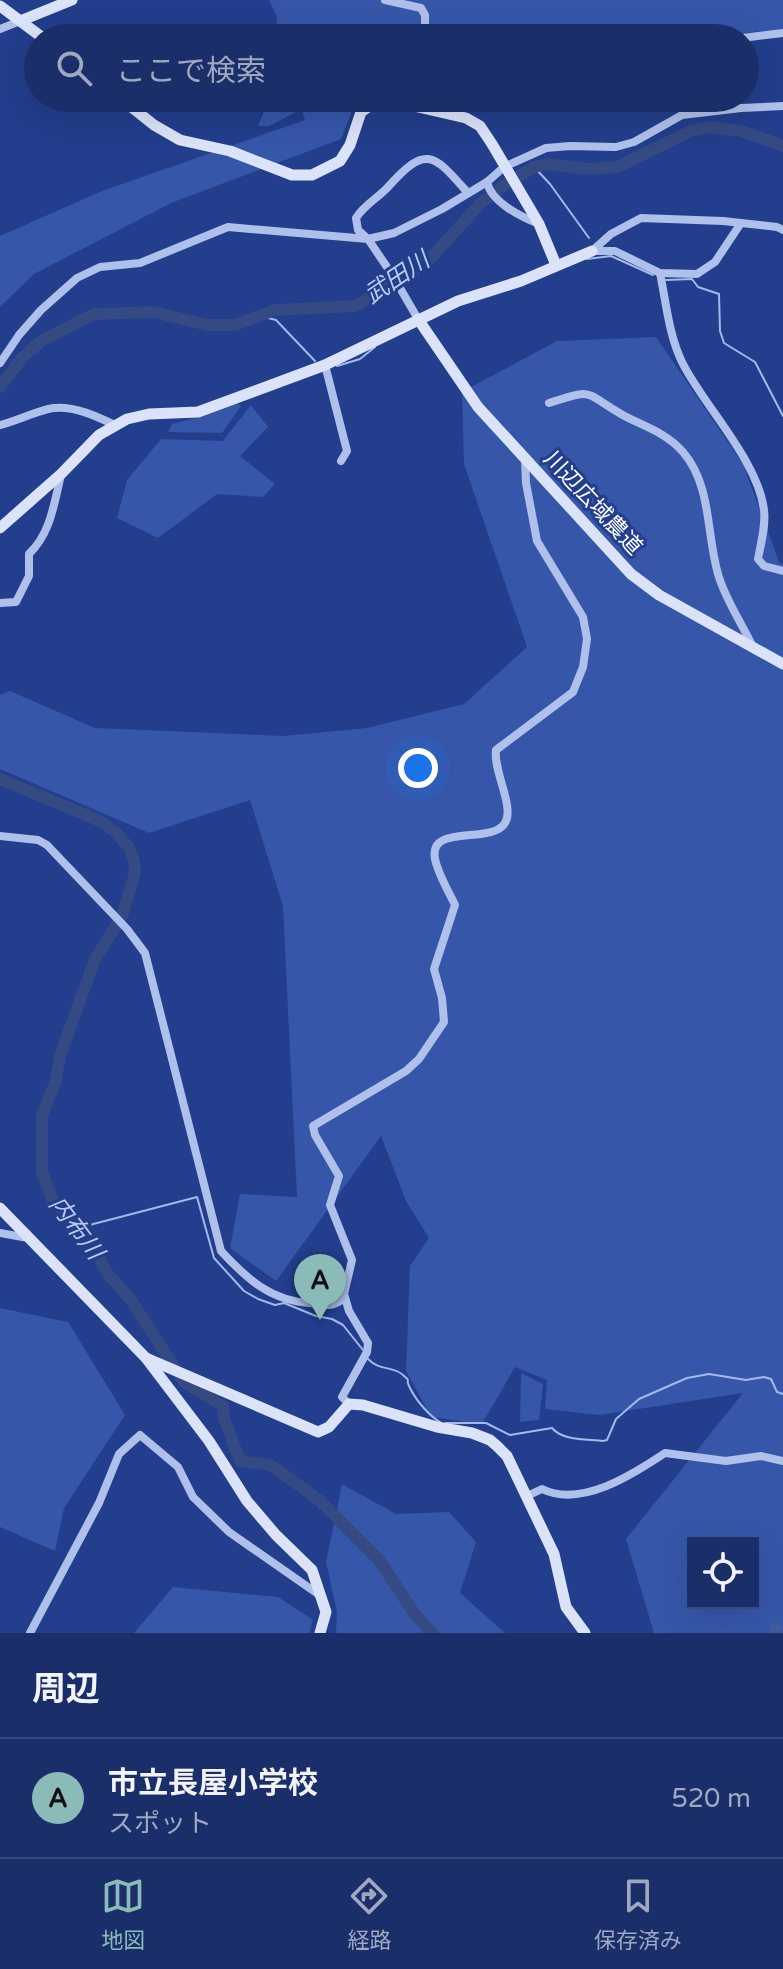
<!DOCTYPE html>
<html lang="ja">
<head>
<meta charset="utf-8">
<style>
	:root { --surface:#1a2e69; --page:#23366f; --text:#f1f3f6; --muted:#9fa8c0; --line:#384a7d; --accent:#8bbbb9 }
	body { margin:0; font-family:"Varela Round","Noto Sans JP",sans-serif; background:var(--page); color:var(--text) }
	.controls { position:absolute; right:24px; bottom:24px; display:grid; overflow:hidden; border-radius:0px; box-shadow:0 8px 32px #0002 }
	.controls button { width:72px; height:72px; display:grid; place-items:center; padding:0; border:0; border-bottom:2px solid var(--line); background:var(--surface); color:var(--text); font:40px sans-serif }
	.you { position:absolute; left:418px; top:768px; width:28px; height:28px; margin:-20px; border:6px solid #fff; border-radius:50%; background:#1a73e8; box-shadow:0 0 0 12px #1a73e833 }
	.badge { display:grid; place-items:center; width:52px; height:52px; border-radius:50%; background:var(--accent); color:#111; font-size:26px; font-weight:700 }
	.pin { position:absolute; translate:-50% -66px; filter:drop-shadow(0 2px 4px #0008) }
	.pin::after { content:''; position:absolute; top:42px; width:28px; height:24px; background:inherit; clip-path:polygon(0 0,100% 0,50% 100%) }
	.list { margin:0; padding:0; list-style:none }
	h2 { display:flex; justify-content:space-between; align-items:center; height:104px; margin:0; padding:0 32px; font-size:34px }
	h2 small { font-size:26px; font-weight:400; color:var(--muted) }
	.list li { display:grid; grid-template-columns:52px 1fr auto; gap:24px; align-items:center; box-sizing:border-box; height:120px; padding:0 32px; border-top:2px solid var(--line) }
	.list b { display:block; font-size:30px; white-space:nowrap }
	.list p { margin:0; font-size:26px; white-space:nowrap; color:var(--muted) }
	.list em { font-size:26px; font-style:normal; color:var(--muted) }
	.icon { flex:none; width:44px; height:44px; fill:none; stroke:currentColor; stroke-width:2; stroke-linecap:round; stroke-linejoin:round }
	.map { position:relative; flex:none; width:783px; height:1633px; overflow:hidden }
	.search { position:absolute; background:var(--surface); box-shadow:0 8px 32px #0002; left:24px; right:24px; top:24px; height:88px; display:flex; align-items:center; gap:20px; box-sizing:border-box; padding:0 28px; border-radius:44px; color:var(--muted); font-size:30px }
	.sheet { height:224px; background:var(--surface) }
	nav { display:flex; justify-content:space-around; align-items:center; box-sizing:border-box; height:112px; border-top:2px solid var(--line); background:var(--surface); font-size:22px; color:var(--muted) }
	nav a { display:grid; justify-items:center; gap:4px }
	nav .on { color:var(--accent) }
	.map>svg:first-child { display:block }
</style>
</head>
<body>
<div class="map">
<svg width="783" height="1633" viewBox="0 0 783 1633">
	<rect width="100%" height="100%" fill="#223e8c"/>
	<g fill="#3657a9" fill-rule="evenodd">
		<polygon points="269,0 783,0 783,34 761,31 701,38 275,38 277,17"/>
		<polygon points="292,98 300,110 269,126 258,126 265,109 280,108"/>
		<polygon points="297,98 357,98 341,139 171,203 34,274 0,307 0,236 102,191 305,120"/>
		<path d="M656,337L743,464L779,562L783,564V1633H654L626,1539L743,1393L599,1415L545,1409L547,1380L515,1367L482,1424L431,1417L406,1371L410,1266L429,1238L406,1201L381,1136L276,1281L230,1248L240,1194L297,1197L283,906L250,800L149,833L0,769V695L10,691L95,728L283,736L367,728L464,704L527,647L464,464L462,392L557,341ZM693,1543H753V1603H693Z"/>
		<polygon points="236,401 241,406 222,433 168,432 172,424 206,415"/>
		<polygon points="251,405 268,427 240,456 275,484 263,497 217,494 158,538 117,518 127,480 161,439 223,441"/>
		<polygon points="0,1308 68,1322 125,1415 64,1508 55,1551 0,1527"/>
		<polygon points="521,1373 543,1384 539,1420 520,1422"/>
		<polygon points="342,1484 396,1514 449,1512 476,1542 460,1593 505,1633 336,1633 337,1612 326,1562"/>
		<polygon points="173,1587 278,1597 313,1620 309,1633 134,1633"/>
	</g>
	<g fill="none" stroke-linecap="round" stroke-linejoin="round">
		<g stroke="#a3b9ec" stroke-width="2">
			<polyline points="534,167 550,184 589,238"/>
			<polyline points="587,259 611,256 653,275"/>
			<polyline points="666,280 692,279 698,287 719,294 720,331 724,343 755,362 783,416"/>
			<polyline points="260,316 276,320 315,361"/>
			<polyline points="337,366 360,359 375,347"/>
			<polyline points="78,1228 197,1197 214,1258 244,1291 258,1299 275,1305 284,1303 316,1316 332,1319 343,1325 363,1350"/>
			<path d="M368,1359C381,1372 392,1365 403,1375C412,1383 405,1377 409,1386C415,1399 428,1415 440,1422"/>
			<path d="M446,1423H486L510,1435L552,1428C563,1441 587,1439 603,1441L607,1440L616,1419L639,1399L687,1378L709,1374L746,1380L764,1377L771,1379L777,1392L783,1394"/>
		</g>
		<g stroke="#354983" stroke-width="12">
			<polyline points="0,387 22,358 41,341 94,314 154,312 207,325 235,325 275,310 355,306 407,277 428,261 481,203 503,186 534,167 548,164 586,169 617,167 691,131 709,127 742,131 783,146"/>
			<polyline points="0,779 100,821 115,832 129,847 134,861 135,873 122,916 95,959 60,1056 55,1083 42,1115 42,1172 53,1201 75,1224 96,1252 108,1274 131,1300 184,1382 223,1406 224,1418 240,1461 271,1465 319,1500 379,1560 414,1613 432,1633"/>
		</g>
		<polyline stroke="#435b9d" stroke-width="11" stroke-dasharray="11 5.5" stroke-linecap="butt" points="772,1633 783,1620"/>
		<g stroke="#afc0eb" stroke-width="8">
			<polyline points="385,0 421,8 425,15 425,38"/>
			<polyline points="0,29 20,21"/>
			<polyline points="742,38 783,33"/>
			<polyline points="703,98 707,112"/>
			<polyline points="433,111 437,98"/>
			<path d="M487,182C491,202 521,217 539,224"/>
			<polyline points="592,251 611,234 641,218 723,221 777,227 783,230"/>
			<polyline points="592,251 615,251 660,273 697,274 715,262 741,223"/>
			<path d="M660,273C666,302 669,337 683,364C705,407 758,461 764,510C766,525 761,543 758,559L764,566L783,571"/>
			<path d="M418,319L393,276L368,239L358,230L356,218C364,205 378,198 388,187C427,143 434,155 468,193"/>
			<polyline points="0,363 19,335 41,310 77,278 100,267 140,263 228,227 368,239 394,233 442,209 487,182 504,167 546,148 570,146 616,147 634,142 682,115 741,108 783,106"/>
			<polyline points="325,365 347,451 341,461"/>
			<path d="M549,403C595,388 583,392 621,414C642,426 666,432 683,452C712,486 706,533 718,574C725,599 741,622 752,645"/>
			<path d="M0,425C17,421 41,409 54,408C75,406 96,416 115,425"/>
			<path d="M0,603L16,602L29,576V554C51,533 54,503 61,475"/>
			<path d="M0,836L38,840L47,845L127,929L145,953L221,1251C247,1279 271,1301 310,1303C328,1304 329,1309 345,1298"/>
			<polyline points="0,1233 28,1238"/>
			<path d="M349,1404L342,1397L367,1352L368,1343L349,1311L344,1294L352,1260L330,1205L339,1176L315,1135L313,1126L406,1071L419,1059L444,1022L442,998L434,969L455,905C448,890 438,874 435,859C428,823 492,845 505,823C515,807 493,771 496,750L573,692L583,667L587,639L583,617L537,541L526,483L525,459"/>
			<path d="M527,1496L542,1489C581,1508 632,1475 665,1453L726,1461L761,1456L783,1461"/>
			<polyline points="30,1633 99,1503 119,1454 140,1435 178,1467 193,1497 229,1532 318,1594"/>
		</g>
		<g stroke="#dbe3f9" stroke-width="11">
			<polyline points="0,6 43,38"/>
			<polyline points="20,21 72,0"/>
			<polyline points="120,98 154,125 180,140 230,151 292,175 312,175 340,161 350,145 361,112 374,103 392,101 466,118 480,126 492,144 539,224 556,265"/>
			<polyline points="418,319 478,407 631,574 659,595 783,664"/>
			<polyline points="0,528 61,474 99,435 127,419 149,414 198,412 325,365 458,301 521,281 592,251"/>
			<polyline points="0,1208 146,1358 209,1441 247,1501 276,1535 312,1570 326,1612 320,1633"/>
			<polyline points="146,1358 318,1432 329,1427 349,1404 363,1405 437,1427 472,1433 490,1440 497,1446 507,1456 554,1554 566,1607 585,1633"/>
		</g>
	</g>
	<g text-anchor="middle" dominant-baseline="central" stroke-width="6" stroke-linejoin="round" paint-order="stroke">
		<g font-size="22" fill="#fff" stroke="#223e8c">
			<text transform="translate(593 503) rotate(47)">川辺広域農道</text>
		</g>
		<g font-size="24" font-style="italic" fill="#bbcbf2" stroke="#223e8c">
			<text transform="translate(397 278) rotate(-34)">武田川</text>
			<text transform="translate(76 1228) rotate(53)">内布川</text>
		</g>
	</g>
</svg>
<div class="controls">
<button><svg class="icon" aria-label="locate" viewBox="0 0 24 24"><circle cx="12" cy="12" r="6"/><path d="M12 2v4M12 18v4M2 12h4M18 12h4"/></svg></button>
</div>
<div class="you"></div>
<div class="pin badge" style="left:320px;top:1320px">A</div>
<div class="search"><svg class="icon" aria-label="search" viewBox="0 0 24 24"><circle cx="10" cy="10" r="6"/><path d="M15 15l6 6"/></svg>ここで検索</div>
</div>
<section class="sheet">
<h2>周辺<small></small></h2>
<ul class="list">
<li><span class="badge">A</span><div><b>市立長屋小学校</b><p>スポット</p></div><em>520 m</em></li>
</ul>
</section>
<nav>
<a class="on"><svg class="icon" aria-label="map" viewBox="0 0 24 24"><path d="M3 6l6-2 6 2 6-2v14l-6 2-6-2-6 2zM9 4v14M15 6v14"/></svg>地図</a>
<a><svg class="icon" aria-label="directions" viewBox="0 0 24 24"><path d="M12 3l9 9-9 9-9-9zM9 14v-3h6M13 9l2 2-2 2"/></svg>経路</a>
<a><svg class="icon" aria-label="saved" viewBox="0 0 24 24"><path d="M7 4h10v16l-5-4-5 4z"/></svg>保存済み</a>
</nav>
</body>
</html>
